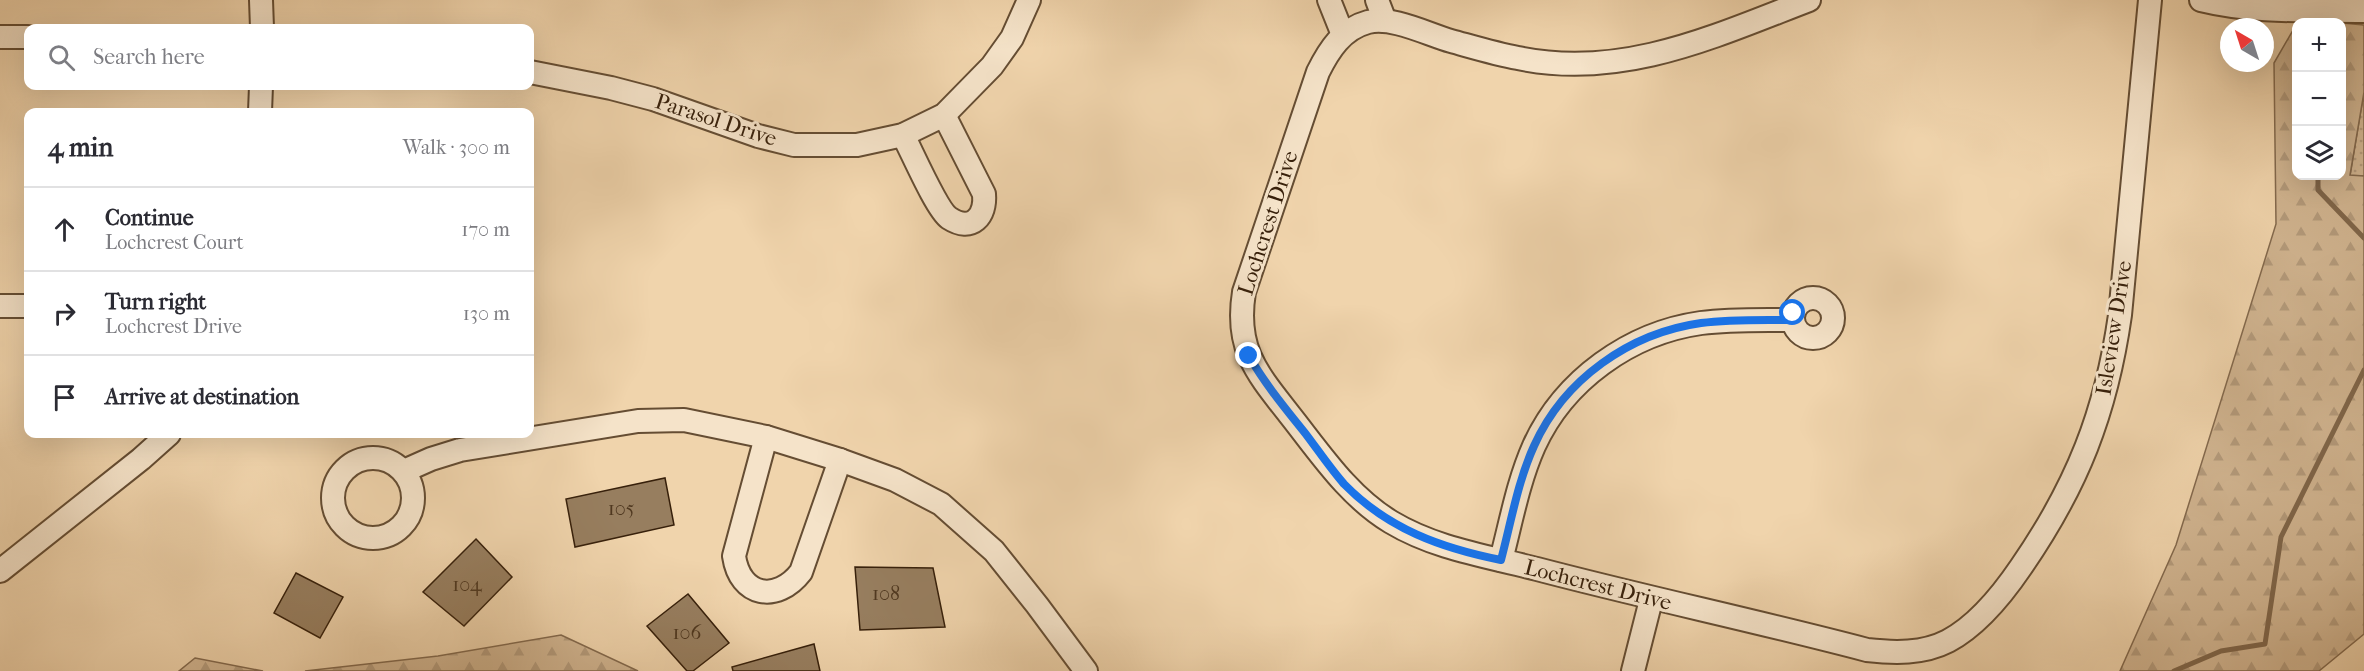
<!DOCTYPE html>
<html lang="en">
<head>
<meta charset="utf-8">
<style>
	:root { --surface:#fff; --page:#f2f2f3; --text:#2b2b33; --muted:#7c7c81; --line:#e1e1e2 }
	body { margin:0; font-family:"IM FELL French Canon",serif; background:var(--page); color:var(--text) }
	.controls { position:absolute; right:18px; top:18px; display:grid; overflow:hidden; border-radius:12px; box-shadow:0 6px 24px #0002 }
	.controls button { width:54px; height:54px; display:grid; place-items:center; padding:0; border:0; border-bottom:2px solid var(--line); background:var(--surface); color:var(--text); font:30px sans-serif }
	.compass { position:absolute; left:2220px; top:18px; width:54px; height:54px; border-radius:50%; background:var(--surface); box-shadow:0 6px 24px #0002; rotate:321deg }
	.stop { position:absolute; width:18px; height:18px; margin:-14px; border:4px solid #1a73e8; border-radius:50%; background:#fff }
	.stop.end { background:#1a73e8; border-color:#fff; box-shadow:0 2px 6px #0008 }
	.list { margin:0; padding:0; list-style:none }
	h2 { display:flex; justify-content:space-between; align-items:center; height:78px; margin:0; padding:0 24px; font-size:26px }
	h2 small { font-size:20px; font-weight:400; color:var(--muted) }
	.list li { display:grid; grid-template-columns:39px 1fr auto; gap:18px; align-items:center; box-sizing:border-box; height:84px; padding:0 24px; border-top:2px solid var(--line) }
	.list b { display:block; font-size:22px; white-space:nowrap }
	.list p { margin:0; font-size:20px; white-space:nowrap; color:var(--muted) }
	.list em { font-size:20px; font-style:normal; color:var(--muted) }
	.icon { flex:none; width:33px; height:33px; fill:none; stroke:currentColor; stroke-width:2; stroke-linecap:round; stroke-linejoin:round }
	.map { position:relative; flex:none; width:2364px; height:671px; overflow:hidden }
	.search { position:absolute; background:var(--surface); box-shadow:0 6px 24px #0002; left:24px; top:24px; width:510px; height:66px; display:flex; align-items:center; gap:15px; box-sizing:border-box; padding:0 21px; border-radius:12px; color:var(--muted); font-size:22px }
	.panel { position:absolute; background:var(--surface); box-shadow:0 6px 24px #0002; left:24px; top:108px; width:510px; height:330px; border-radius:12px }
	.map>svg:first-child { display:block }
</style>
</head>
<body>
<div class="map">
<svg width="2364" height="671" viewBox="0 0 2364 671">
	<defs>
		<pattern id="grass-dots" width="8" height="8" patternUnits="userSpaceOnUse" patternTransform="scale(1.5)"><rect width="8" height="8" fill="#d1b591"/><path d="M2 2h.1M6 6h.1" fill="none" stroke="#b49b7c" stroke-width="1.8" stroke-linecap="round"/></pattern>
		<pattern id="forest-firs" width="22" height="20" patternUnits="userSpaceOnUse" patternTransform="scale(1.5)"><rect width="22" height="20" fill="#d1b591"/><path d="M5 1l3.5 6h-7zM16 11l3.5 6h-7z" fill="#b49b7c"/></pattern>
	</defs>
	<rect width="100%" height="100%" fill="#f0d4ac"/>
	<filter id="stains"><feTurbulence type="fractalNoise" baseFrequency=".00333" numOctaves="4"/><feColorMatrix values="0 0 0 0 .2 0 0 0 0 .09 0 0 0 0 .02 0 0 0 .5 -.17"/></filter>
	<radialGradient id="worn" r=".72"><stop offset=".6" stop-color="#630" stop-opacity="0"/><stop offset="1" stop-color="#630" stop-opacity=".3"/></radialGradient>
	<polygon fill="url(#grass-dots)" stroke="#846a4e" stroke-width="1.5" points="2364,92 2364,176 2350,176"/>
	<g fill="url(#forest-firs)" stroke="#846a4e" stroke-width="1.5">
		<polygon points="2342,23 2364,25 2364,92 2350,175 2364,176 2364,634 2319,671 2120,671 2176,545 2276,224 2274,63 2296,25 2296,176 2342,176"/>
		<polygon points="561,635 638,671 305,671 438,656"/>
		<polygon points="195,658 263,671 179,671"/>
	</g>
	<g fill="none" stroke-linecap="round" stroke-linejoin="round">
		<g stroke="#80674b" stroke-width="5">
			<polyline points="2318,176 2318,190 2364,238"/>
			<polyline points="2174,671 2221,651 2265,644 2281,537 2364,370"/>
		</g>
	</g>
	<g fill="#977e5f" stroke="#37200b" stroke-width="1.5">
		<polygon points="665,478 674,525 575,547 566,499"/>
		<polygon points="476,539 512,577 464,626 423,592"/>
		<polygon points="855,567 933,568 945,627 860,630"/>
		<polygon points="296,573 343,597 320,638 274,613"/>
		<polygon points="688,594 729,643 693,671 687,671 647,626"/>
		<polygon points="814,644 820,671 733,671 732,667"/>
	</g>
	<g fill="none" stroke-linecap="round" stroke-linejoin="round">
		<defs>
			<g id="minor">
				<polyline points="261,0 262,28"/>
				<polyline points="1329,0 1343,35"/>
				<polyline points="1377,0 1385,21"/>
				<path d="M1809,0C1715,36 1622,80 1518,58C1496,54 1473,47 1451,41C1427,34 1392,16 1368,22C1342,29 1329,50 1318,72L1244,292C1235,348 1256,372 1289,414C1320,453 1348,496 1391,522C1436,549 1487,556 1537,569C1647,598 1757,621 1867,650C1894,653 1923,654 1948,641C1978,625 2002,595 2021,567C2077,486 2106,413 2120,315L2150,0"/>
				<path d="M2201,0C2254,13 2310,10 2364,11"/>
				<polyline points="0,37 28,37"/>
				<polyline points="530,72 611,88 653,99 758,136 794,145 857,145 903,135 944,115 992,66 1012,38 1029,0"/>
				<polyline points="260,112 261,86"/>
				<path d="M903,135C912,152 937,210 949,218C972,233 986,216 984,194L944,115"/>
				<circle cx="1813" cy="318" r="20"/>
				<polyline points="0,306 28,306"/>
				<path d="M766,437L734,556C740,597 777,603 801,572L840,460"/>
				<circle cx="373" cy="498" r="40"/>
				<polyline points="404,471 431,459 460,450 638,421 684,420 766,437 840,460 895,480 941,504 994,551 1037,605 1086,671"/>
				<path d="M1501,560C1511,522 1518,482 1534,446C1564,380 1630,333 1701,323C1731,319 1762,320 1792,320"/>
				<polyline points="0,571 141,459 169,434"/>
				<polyline points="1633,671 1651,600"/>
			</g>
		</defs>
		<use href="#minor" stroke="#654d33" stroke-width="26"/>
		<use href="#minor" stroke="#f5e3c9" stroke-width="22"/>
	</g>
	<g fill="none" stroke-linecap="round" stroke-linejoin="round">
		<path stroke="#1a73e8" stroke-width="8" d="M1249,356C1265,384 1285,408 1305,433C1318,450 1330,468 1344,484C1388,529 1441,548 1501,560C1511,522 1518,481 1534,446C1564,379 1630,333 1701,323C1731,319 1762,320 1792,320L1793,313"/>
	</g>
	<g text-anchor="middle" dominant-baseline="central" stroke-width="6" stroke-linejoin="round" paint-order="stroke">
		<g font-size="20" fill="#4f3820">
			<text x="621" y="508">105</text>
			<text x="467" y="584">104</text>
			<text x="886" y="593">108</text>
			<text x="687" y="632">106</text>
		</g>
		<g font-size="22" fill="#37200b" stroke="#f5e3c9">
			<text transform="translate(716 120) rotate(18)">Parasol Drive</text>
			<text transform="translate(1268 223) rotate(-72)">Lochcrest Drive</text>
			<text transform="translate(2114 328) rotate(-81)">Isleview Drive</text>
			<text transform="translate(1598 585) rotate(14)">Lochcrest Drive</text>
		</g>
	</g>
	<rect width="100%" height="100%" filter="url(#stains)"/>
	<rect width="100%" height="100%" fill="url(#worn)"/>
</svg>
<div class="controls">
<button>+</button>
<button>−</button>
<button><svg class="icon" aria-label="layers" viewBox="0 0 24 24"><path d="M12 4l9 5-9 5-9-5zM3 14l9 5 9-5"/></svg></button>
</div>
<svg class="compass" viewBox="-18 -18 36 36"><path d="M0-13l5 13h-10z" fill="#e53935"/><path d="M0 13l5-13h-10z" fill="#7c7c81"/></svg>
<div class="stop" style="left:1793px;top:313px"></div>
<div class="stop end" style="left:1249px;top:356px"></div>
<div class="search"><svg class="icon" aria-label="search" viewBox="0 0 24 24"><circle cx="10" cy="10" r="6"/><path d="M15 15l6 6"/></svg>Search here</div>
<section class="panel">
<h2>4 min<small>Walk · 300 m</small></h2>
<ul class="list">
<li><svg class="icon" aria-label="ahead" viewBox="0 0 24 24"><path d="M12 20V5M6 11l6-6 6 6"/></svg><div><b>Continue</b><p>Lochcrest Court</p></div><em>170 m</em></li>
<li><svg class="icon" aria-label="right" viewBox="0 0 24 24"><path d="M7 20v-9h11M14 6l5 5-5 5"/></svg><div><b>Turn right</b><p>Lochcrest Drive</p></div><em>130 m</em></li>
<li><svg class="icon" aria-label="arrive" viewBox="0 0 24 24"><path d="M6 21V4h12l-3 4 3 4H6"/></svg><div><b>Arrive at destination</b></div></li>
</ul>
</section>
</div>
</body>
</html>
